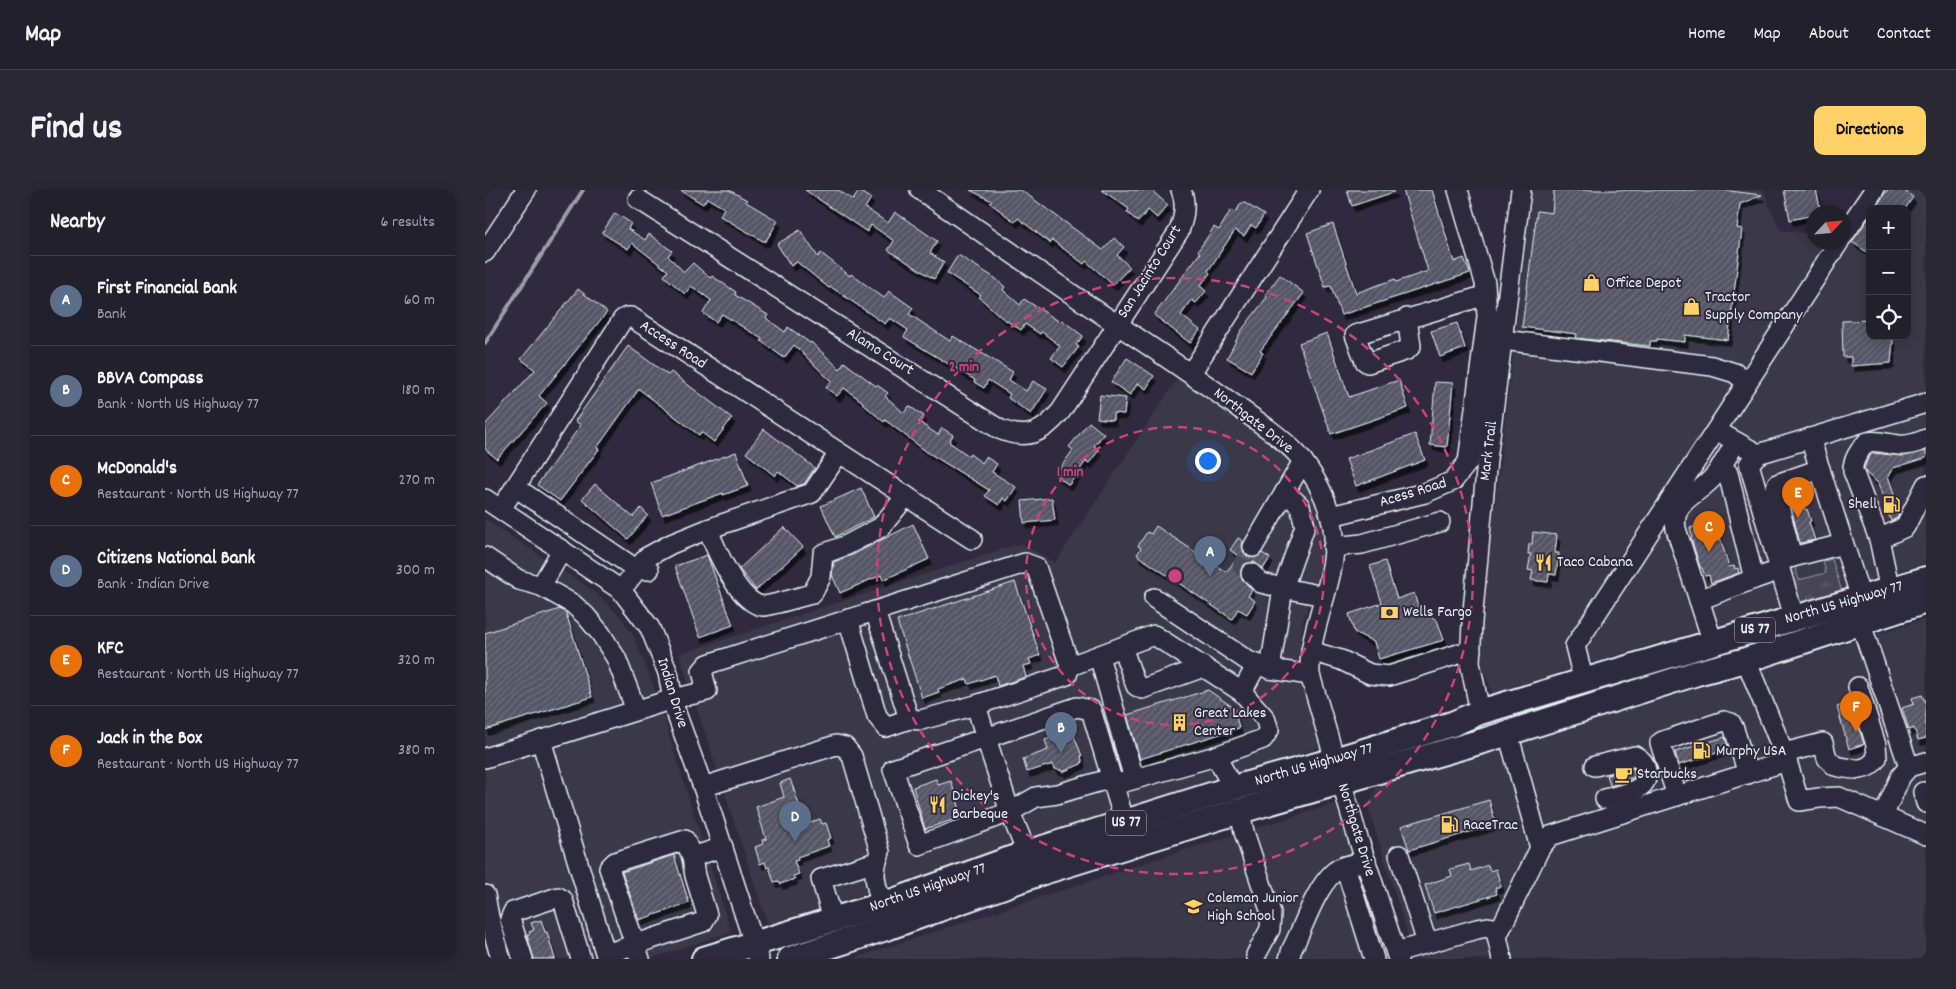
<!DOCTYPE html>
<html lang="en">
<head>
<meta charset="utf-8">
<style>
	:root { --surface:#23202e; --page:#2b2836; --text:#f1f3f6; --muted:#a3a3aa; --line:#403e4a; --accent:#ffd166 }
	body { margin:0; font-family:Dekko,sans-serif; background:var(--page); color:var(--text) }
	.controls { position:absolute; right:15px; top:15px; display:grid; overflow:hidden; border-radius:10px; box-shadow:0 2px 12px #0003 }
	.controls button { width:45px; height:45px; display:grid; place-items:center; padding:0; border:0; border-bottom:1px solid var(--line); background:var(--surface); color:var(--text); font:25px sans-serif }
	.compass { position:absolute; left:1321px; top:15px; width:45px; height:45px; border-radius:50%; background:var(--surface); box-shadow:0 2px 12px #0003; rotate:64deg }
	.you { position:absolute; left:722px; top:270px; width:18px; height:18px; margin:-12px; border:4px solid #fff; border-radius:50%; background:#1a73e8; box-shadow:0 0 0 8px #1a73e833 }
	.badge { display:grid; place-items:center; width:32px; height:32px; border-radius:50%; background:var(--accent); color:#fff; font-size:16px; font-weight:700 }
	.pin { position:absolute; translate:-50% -41px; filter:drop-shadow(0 1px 2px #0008) }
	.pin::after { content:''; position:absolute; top:26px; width:18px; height:15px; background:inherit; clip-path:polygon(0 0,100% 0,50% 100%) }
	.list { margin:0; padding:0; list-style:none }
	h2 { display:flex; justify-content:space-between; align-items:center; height:65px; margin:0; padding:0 20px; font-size:21px }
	h2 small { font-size:16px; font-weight:400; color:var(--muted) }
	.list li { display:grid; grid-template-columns:32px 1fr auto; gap:15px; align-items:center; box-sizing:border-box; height:90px; padding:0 20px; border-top:1px solid var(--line) }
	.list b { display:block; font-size:19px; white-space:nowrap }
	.list p { margin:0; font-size:16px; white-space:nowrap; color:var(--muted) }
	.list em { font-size:16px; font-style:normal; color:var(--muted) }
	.icon { flex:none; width:28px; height:28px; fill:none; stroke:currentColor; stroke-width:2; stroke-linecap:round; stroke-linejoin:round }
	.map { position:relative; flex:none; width:1441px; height:769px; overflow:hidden; border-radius:10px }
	header { display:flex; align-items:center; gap:30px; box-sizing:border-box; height:70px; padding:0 25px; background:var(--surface); border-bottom:1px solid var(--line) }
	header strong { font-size:24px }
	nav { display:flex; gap:28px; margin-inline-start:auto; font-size:18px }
	.intro { display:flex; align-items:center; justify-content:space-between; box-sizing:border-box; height:120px; padding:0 30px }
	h1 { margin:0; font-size:35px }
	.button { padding:12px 22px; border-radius:10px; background:var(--accent); color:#111; font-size:18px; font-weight:700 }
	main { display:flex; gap:30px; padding:0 30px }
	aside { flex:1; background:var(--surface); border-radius:10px; box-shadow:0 2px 12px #0003 }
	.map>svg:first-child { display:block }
</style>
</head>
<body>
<header>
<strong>Map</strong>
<nav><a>Home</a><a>Map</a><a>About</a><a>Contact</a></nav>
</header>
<div class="intro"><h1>Find us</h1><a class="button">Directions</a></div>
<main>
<aside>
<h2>Nearby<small>6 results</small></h2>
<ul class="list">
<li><span class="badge" style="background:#5c6f8a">A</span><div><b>First Financial Bank</b><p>Bank</p></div><em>60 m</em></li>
<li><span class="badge" style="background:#5c6f8a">B</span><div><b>BBVA Compass</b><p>Bank · North US Highway 77</p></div><em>180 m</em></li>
<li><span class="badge" style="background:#e8710a">C</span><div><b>McDonald's</b><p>Restaurant · North US Highway 77</p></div><em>270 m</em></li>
<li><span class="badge" style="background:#5c6f8a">D</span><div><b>Citizens National Bank</b><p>Bank · Indian Drive</p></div><em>300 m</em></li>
<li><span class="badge" style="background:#e8710a">E</span><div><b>KFC</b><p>Restaurant · North US Highway 77</p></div><em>320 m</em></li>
<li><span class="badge" style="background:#e8710a">F</span><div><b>Jack in the Box</b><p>Restaurant · North US Highway 77</p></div><em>380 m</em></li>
</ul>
</aside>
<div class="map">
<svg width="1441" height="769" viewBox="0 0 1441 769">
	<defs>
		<pattern id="grass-tufts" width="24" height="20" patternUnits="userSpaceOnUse" patternTransform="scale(1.25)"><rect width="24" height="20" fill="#464455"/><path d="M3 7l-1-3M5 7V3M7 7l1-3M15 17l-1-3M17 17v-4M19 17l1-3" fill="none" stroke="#615f6e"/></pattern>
		<pattern id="building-hatch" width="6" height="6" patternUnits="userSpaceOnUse" patternTransform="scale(1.25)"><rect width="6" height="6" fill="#575565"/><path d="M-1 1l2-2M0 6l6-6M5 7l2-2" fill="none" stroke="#6f6e7c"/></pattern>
		<filter id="shadow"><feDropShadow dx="3" dy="5.5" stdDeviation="0" flood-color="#0009"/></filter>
	</defs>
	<rect width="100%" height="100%" fill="#2f2a3d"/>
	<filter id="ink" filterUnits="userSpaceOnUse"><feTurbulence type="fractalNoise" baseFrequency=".02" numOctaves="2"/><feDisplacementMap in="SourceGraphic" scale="10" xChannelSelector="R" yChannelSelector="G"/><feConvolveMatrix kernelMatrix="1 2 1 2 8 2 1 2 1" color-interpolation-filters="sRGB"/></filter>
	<g filter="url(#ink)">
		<g fill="#3b3749">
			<polygon points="1047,0 1278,0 1295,40 1328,44 1328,52 1358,52 1385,23 1385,146 1422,146 1422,19 1387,19 1400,0 1441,0 1441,373 1007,503 997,475 996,457 1005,359"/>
			<polygon points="694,186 801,261 817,285 828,307 837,335 840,359 834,385 818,431 813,471 818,500 834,549 833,558 283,735 194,464 536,353 570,373"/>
			<polygon points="0,329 106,399 135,426 148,445 167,491 246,742 164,769 0,769"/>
			<polygon points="1441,429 1441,769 930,769 883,617 892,596"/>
			<polygon points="848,614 860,618 906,769 366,769 684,665"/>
		</g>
		<polygon fill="url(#grass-tufts)" stroke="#979aa6" points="1347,369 1357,402 1327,417 1315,413 1305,379 1310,377 1314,390 1341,383 1338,371"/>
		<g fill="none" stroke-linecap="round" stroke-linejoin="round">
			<polyline stroke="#9c9fab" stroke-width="4" points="0,153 98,0"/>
		</g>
		<g fill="url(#building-hatch)" stroke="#e8f1f8" filter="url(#shadow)">
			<polygon points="195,0 244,0 262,10 261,12 293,31 281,51 278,51 235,26 239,18 222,8 218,14"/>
			<polygon points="320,0 353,0 368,10 374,1 386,8 380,18 403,33 410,22 452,51 445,63 459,72 449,89 403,60 409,51 386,35 382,42"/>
			<polygon points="485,0 536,0 618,60 629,48 639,57 632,65 645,77 628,95 601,71 599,74 567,50 565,53 533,28 530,32 505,13 507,11"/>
			<polygon points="617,0 666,0 683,15 672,28 663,20 653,32 642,22 644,19"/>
			<polygon points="862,0 909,0 909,2 867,16"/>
			<polygon points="918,0 947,0 969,72 979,68 985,83 856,125 846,96 840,97 822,43 848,34 871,103 910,89 911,92 943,81"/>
			<polygon points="1069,0 1237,0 1277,5 1255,14 1252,38 1257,39 1243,150 1200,145 1200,152 1172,149 1172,151 1165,151 1165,156 1091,148 1092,144 1037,137 1052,21 1067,23"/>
			<polygon points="1299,0 1331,0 1336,22 1328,22 1328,25 1305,30"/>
			<polygon points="1402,0 1418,0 1428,7 1420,19 1390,19"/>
			<polygon points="756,13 760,13 779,25 771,38 766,35 759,46 750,40 723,81 725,83 715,96 721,101 711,113 707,110 696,125 715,140 705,153 669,125 715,63 713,61 729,37 734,40 746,20 751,22"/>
			<polygon points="130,23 146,33 143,39 160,50 164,44 187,61 183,66 199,82 208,73 225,88 227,86 251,102 250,105 283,125 281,128 300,142 303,137 325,153 326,152 355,179 359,172 391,196 392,195 403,203 400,206 419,223 424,216 439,226 434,232 453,245 457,238 468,245 464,252 484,266 485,264 497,273 501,267 512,274 507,282 531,297 522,311 518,308 514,315 500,306 504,300 442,262 400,230 399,232 377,213 378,212 359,198 352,206 341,198 346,191 309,155 299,168 276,151 277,149 237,124 231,132 218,123 226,110 206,96 200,104 179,86 183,81 147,53 143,59 117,43"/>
			<polygon points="1385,26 1385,64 1367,52"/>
			<polygon points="315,40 333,67 336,63 365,86 366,84 399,108 404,101 428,118 424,124 465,151 468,146 528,182 524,190 541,201 548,191 562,199 546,224 523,208 525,204 503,190 499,198 489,192 490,190 419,147 423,140 405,128 400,134 346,97 344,98 312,72 306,76 292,54"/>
			<polygon points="473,65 510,88 520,97 518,100 535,115 539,109 575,132 577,130 598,146 591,155 594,157 578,177 566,168 575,156 557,142 555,144 540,134 536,140 516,127 494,107 496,105 462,83"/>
			<polygon points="795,85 819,103 775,161 778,163 766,182 742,168 756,141 782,107 780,105"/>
			<polygon points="93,99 122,122 54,206 62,213 12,269 0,259 0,235 50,180 36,169"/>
			<polygon points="1385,130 1385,146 1402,146 1402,149 1408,149 1406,173 1366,176 1366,167 1358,167 1357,131"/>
			<polygon points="972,133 980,158 955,167 946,141"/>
			<polygon points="842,143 864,207 914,190 923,218 846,244 814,153"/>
			<polygon points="143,156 183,185 186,182 247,228 229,252 216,242 214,245 154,199 112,258 114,259 75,311 52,295 96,235 90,231"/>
			<polygon points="642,168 669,186 661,199 653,193 645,205 626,192"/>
			<polygon points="950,192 968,193 962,257 945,255"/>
			<polygon points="615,205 641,208 639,224 628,223 628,230 612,228"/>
			<polygon points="604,232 619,244 609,256 614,260 604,273 601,271 584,295 570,285 588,260 584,257"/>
			<polygon points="279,239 330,278 319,294 312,296 293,281 290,286 261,263"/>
			<polygon points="930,244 940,270 871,296 861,269"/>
			<polygon points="1441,261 1441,268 1408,278 1403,286 1415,322 1412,328 1406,331 1393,293 1381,283 1379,278 1382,271 1387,263 1418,266"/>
			<polygon points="251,262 263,296 238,305 238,303 177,325 166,293"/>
			<polygon points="110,294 148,327 156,318 163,325 143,349 97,309"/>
			<polygon points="376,298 389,327 350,347 336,316"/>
			<polygon points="1314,299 1320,320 1322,319 1326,331 1324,332 1330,350 1315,353 1302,303"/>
			<polygon points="567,308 570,330 539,333 537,311"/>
			<polygon points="1228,324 1244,377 1249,376 1250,379 1253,378 1254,383 1226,393 1224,385 1220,386 1217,378 1215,377 1206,348 1207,347 1205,338 1217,335 1215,328"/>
			<polygon points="428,334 444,369 398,390 396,385 355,403 347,385 349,372 367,365"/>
			<polygon points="671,336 741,382 754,366 745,360 753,348 758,351 757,357 762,366 768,368 777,363 785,368 778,379 769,372 764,372 758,375 755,380 755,386 767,400 763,406 770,411 762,424 753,419 747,429 652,365 656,358 653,356 662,342 666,344"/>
			<polygon points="299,337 318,357 271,400 254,379"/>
			<polygon points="1048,342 1072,345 1070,363 1074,363 1071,385 1064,384 1063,392 1046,390 1048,381 1043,380 1046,364 1043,364 1044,354 1047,354"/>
			<polygon points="222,365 248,435 215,447 190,376"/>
			<polygon points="900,371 912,409 929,403 934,420 952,430 959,450 894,469 889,452 869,442 864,424 897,413 885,376"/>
			<polygon points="530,392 555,465 544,469 546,474 538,476 541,487 513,496 510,485 484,494 482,489 453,499 454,502 437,508 412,431"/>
			<polygon points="75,419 81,423 107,507 0,540 0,443"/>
			<polygon points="723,500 749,518 754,538 655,569 642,525"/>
			<polygon points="1437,505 1439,510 1441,510 1441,548 1433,550 1429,538 1424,540 1417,518 1429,514 1427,508"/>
			<polygon points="1366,512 1379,554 1364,559 1352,517"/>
			<polygon points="587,541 597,566 596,566 597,571 596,574 577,582 576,580 570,579 568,574 542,582 538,569 563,560 560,550"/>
			<polygon points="1240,547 1244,559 1194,575 1190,562"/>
			<polygon points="1148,578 1150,586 1147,588 1125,596 1122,585"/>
			<polygon points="305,589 321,634 335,629 337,634 341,633 346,648 342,650 344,656 312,667 313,670 309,671 314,684 308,686 310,689 295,694 294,691 289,692 284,677 282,678 280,672 275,674 270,657 278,654 277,650 281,649 271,617 299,607 295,593"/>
			<polygon points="451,589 453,595 466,591 476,622 471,623 473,628 440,639 428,597"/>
			<polygon points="1004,610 1011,634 924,660 916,636"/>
			<polygon points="189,665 204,713 154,730 137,682"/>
			<polygon points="984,674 986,681 1003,675 1005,681 1011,679 1016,696 1010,698 1012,704 949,723 940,695 967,686 965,679"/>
			<polygon points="56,730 60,742 62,742 70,769 49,769 42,745 45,744 44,742 49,740 46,733"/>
		</g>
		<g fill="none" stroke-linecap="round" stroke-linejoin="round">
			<polyline stroke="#4b4859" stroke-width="19" stroke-dasharray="19 9" stroke-linecap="butt" points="766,383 757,376 768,357"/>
			<defs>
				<g id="minor">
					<path d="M435,0C506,48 576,98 648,145C684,169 719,193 754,218C774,232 796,247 813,265C828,283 839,302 845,325C862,378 822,431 825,485L872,645L913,769"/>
					<path d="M153,9L514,239C542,251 558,243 576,221L694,41C699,28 702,14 696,0"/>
					<polyline points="1358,46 1389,0"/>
					<polyline points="0,62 41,0"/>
					<polyline points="922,128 926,156 922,160 883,173 880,171 870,145 1001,105"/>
					<polyline points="1018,150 1227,176 1250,183 1262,193"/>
					<polyline points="706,183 824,0"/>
					<polyline points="1241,246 1273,264 1441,213"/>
					<polyline points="1325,248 1376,408"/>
					<polyline points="1273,264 1264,274 1309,427"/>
					<polyline points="1236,276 1243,283 1269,389 1295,380"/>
					<polyline points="30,297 151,379 164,380"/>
					<polyline points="800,302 815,316 820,336 798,398 839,406"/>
					<polyline points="0,309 136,400 165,438 183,483 190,520 218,597 274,769"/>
					<polyline points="16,319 138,129 142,127 146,127 487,349"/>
					<polyline points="846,326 940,303 968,291 983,272 1002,127 1000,93 973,0"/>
					<path d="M223,339C230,358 254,414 278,416C286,416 317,406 327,404L336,387L338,364L362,355L396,337L421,306"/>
					<path d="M1394,349L1368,281C1367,271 1375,259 1382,252C1393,250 1403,254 1414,255C1423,256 1432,253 1441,249"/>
					<polyline points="768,357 818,271"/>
					<polyline points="848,357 877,354 955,332"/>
					<polyline points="0,367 34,390 56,396 88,414 101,426 116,444 131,468 151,520"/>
					<polyline points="1307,367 1290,301 1292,294 1335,279"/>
					<polyline points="1296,370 1358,354"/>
					<polyline points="766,383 776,393 798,398 785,479"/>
					<polyline points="56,396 77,360"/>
					<polyline points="136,400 162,367 186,354 223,339 327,303 354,263"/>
					<polyline points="1405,401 1394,349 1420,337 1441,295"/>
					<polyline points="669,408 763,471 785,479 825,485"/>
					<polyline points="1214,410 1269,389"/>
					<polyline points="363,429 392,526 401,537 424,529"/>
					<polyline points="1375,431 1424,577"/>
					<path d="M1228,453L1191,339C1186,309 1215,305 1230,285C1238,275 1244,263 1251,252"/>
					<polyline points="637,457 651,496 657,499 719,477"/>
					<polyline points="826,461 856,470 885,484 904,486 986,460"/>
					<polyline points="614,466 649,589"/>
					<polyline points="1261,470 1302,571"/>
					<polyline points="585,476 669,445 757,502"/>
					<polyline points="1099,492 1090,456 1354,52"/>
					<polyline points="491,515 436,530 424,529 390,421 540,373 551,377 585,476 582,485 491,515 501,548 408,579 434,655 525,622 551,607 572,604 627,588"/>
					<polyline points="995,522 985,473 987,432 1002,270 1036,0"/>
					<polyline points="1023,543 1055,658"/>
					<polyline points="56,550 122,769"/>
					<path d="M1299,563L1338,553L1342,568L1350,576C1367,579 1381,584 1392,568L1391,555L1373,497"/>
					<polyline points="731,566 778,549 784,540 780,528 757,502 772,474"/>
					<polyline points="0,568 188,509 222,501 217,481 223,474 390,421"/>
					<path d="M1110,576L1150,566C1157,570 1160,573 1161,581C1165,602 1135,604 1120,609"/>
					<polyline points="629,595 731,566 748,598"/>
					<path d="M218,597L351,555L360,557L367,566L395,662C388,680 389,688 394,705L402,709"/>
					<polyline points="1438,602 1441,613"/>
					<polyline points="1192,606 1175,553 1178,551 1239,531 1246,533 1249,539 1263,584"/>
					<polyline points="755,621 759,642 786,723 785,739 771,765"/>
					<polyline points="1398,626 1416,586 1424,577 1441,572"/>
					<polyline points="542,663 525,622 501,548 592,517 606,520 640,633"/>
					<polyline points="914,665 942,753"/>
					<polyline points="860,676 889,769"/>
					<polyline points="0,705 4,727 16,769"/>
					<polyline points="348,729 336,689 391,672"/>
					<polyline points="911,762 992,739 1003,737 1015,739"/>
					<polyline points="121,764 218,732 222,725 210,686 207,667"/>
					<polyline points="38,769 25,729 28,722 73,707 78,710 96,769"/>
					<polyline points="155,769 124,678 130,672 200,650 207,667 238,657"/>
					<path d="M804,769L807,759C819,736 829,701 848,683C856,675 870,674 881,671"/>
					<polyline points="1017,769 1012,746 1055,658 1065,646 1302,571 1314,611 1334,608 1354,607 1441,645"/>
				</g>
				<g id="major">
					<polyline points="219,769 403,713 542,663 748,598 850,570 967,534 995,522 1035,510 1441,389"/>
					<polyline points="305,769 404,737 552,684 755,621 1001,550 1212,483 1261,470 1441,411"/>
				</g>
			</defs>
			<use href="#minor" stroke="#e8f1f8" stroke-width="22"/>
			<use href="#major" stroke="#e8f1f8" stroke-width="28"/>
			<use href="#minor" stroke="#2f2a3d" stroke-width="19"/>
			<use href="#major" stroke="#2f2a3d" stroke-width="24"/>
		</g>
	</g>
	<g fill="none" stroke="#ca437a" stroke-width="2.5" stroke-dasharray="9 6">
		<circle cx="690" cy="386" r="149"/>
		<circle cx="690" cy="386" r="298"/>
	</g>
	<defs>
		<symbol id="shop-bare" viewBox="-9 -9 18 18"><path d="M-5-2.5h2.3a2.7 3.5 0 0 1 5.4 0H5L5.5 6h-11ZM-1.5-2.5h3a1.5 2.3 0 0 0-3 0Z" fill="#ffd166" stroke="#2f2a3d" stroke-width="2.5" paint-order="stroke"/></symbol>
		<symbol id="fuel-bare" viewBox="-9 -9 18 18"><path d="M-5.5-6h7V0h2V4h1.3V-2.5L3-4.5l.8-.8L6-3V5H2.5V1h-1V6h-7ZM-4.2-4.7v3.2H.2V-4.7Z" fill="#ffd166" stroke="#2f2a3d" stroke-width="2.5" paint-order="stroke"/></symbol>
		<symbol id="restaurant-bare" viewBox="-9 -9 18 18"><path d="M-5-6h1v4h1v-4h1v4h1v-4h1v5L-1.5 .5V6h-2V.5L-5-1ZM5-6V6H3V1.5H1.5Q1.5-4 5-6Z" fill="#ffd166" stroke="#2f2a3d" stroke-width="2.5" paint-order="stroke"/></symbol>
		<symbol id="bank-bare" viewBox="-9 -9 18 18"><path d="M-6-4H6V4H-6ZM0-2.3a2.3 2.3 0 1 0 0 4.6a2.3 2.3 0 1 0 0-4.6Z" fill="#ffd166" stroke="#2f2a3d" stroke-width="2.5" paint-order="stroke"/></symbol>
		<symbol id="building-bare" viewBox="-9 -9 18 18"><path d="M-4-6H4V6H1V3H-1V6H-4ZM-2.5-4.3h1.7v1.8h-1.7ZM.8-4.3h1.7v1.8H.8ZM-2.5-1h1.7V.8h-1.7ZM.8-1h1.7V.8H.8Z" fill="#ffd166" stroke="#2f2a3d" stroke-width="2.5" paint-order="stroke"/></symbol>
		<symbol id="cafe-bare" viewBox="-9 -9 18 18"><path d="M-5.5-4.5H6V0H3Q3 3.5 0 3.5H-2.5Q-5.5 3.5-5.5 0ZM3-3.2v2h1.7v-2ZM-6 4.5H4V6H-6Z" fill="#ffd166" stroke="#2f2a3d" stroke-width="2.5" paint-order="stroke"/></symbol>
		<symbol id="school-bare" viewBox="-9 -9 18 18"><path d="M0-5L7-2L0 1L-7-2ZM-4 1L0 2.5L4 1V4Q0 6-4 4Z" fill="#ffd166" stroke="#2f2a3d" stroke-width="2.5" paint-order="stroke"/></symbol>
	</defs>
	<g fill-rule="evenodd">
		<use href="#shop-bare" x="1094" y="80" width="25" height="25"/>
		<use href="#shop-bare" x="1194" y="104" width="25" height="25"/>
		<use href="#fuel-bare" x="1394" y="302" width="25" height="25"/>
		<use href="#restaurant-bare" x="1046" y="360" width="25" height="25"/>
		<use href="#bank-bare" x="892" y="410" width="25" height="25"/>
		<use href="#building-bare" x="682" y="520" width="25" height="25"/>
		<use href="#fuel-bare" x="1204" y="548" width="25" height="25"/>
		<use href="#cafe-bare" x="1126" y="572" width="25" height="25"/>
		<use href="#restaurant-bare" x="440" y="602" width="25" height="25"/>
		<use href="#fuel-bare" x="952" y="622" width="25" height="25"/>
		<use href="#school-bare" x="696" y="704" width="25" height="25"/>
	</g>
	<g text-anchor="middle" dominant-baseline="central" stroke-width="4" stroke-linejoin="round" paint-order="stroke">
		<g fill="#2f2a3d" stroke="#b0b5c0" stroke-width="1">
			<rect x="1250" y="427.5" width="40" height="25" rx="4"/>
			<rect x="621" y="620.5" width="40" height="25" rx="4"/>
		</g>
		<g font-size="15" font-weight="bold" fill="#e8f1f8">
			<text x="1270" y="440">US 77</text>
			<text x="641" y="633">US 77</text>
		</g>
		<g font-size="16" fill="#e8f1f8" stroke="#2f2a3d">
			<text transform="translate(665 82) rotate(-58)">San Jacinto Court</text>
			<text transform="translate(188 155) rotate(33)">Access Road</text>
			<text transform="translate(395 162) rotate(32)">Alamo Court</text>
			<text transform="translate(768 231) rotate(38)">Northgate Drive</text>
			<text transform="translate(1004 261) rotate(-83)">Mark Trail</text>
			<text transform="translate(928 303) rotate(-17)">Acess Road</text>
			<text transform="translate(1359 413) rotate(-16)">North US Highway 77</text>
			<text transform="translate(187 503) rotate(73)">Indian Drive</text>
			<text transform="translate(829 575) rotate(-16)">North US Highway 77</text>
			<text transform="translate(871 640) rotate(73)">Northgate Drive</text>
			<text transform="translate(443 698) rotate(-19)">North US Highway 77</text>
		</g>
		<g font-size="16" fill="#e8f1f8" stroke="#2f2a3d" text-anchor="start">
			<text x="1121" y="93">Office Depot</text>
			<text x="1220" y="107">Tractor<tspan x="1220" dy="18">Supply Company</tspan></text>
			<text x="1392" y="314" text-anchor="end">Shell</text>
			<text x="1072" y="372">Taco Cabana</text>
			<text x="918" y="422">Wells Fargo</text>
			<text x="709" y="523">Great Lakes<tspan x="709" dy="18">Center</tspan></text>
			<text x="1231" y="561">Murphy USA</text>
			<text x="1152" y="584">Starbucks</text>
			<text x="467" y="606">Dickey's<tspan x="467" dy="18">Barbeque</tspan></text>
			<text x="978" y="635">RaceTrac</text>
			<text x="722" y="708">Coleman Junior<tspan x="722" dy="18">High School</tspan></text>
		</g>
	</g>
	<circle cx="690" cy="386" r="8" fill="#ca437a" stroke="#2f2a3d" stroke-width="2.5"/>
	<g font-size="15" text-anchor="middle" font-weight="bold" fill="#ca437a" stroke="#2f2a3d" stroke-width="4" stroke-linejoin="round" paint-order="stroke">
		<text x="479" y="181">2 min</text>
		<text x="585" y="286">1 min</text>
	</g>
</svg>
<div class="controls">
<button>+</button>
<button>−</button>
<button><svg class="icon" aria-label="locate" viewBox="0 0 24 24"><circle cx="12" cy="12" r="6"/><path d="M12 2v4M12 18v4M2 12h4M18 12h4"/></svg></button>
</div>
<svg class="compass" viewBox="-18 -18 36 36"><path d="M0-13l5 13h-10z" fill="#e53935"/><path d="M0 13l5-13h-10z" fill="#a3a3aa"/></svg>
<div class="you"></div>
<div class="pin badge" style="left:725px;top:387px;background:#5c6f8a">A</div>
<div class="pin badge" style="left:576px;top:563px;background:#5c6f8a">B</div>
<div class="pin badge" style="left:1224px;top:362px;background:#e8710a">C</div>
<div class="pin badge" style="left:310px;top:652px;background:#5c6f8a">D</div>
<div class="pin badge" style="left:1313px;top:328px;background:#e8710a">E</div>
<div class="pin badge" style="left:1371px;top:542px;background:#e8710a">F</div>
</div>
</main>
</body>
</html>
